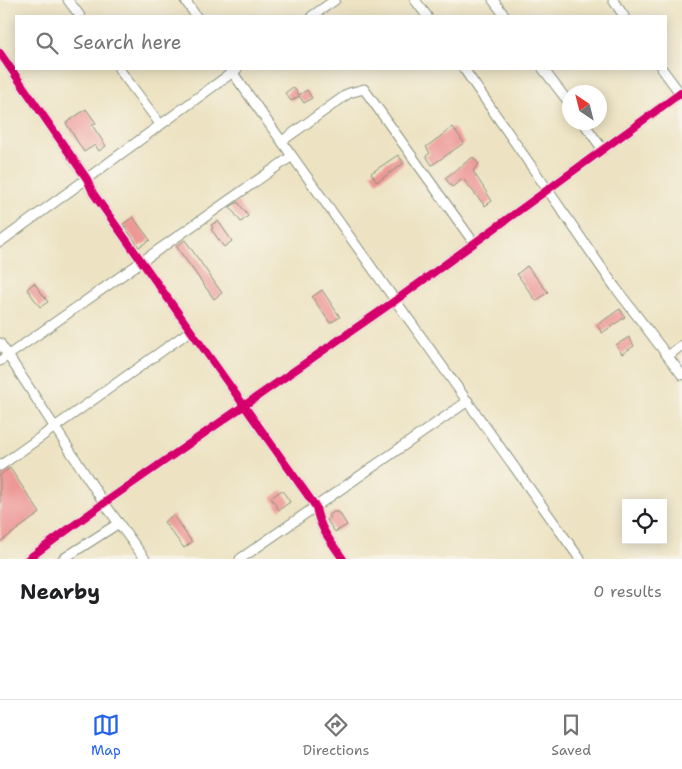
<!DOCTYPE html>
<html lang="en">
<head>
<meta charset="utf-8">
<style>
	:root { --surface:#fff; --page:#f6f6f6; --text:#202124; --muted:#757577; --line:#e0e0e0; --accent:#2563eb }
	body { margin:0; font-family:"Shantell Sans",sans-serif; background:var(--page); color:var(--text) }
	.controls { position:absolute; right:15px; bottom:15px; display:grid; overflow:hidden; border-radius:0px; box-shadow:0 2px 12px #0003 }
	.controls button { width:45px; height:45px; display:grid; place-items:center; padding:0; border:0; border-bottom:1px solid var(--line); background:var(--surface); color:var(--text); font:25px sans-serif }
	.compass { position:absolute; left:562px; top:85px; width:45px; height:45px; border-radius:50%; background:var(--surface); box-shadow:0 2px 12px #0003; rotate:325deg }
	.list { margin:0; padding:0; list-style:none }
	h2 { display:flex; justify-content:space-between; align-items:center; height:65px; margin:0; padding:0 20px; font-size:21px }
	h2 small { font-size:16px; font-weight:400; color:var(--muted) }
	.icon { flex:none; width:28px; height:28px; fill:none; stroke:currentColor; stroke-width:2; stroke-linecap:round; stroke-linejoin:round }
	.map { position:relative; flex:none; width:682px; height:559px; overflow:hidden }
	.search { position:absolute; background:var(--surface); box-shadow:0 2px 12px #0003; left:15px; right:15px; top:15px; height:55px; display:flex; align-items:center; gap:12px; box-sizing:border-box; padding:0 18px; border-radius:0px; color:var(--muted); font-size:19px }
	.sheet { height:140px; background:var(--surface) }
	nav { display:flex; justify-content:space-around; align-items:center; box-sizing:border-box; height:70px; border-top:1px solid var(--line); background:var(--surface); font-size:14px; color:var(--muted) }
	nav a { display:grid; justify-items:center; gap:2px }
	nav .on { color:var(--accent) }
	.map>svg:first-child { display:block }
</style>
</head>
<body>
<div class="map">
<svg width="682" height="559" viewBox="0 0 682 559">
	<rect width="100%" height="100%" fill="#f7f3e8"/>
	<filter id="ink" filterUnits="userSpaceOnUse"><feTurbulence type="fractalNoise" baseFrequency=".02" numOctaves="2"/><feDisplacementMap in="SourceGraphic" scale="10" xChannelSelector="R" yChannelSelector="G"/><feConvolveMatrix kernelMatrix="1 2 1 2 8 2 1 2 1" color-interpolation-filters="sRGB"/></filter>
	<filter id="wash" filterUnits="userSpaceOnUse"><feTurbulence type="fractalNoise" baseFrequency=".0096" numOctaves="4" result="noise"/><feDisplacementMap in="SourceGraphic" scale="20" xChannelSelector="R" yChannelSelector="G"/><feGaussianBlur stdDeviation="1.12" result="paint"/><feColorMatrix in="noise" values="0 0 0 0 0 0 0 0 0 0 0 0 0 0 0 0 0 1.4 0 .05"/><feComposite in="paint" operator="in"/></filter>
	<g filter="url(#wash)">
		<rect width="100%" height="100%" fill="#ede3c3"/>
		<g id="blocks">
			<g fill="#ed9796">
				<polygon points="293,87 299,95 307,90 312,98 304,103 299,96 291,101 285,93"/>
				<polygon points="86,109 96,123 92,125 106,146 99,151 95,145 84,152 66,123"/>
				<polygon points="453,127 464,143 432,165 426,156 430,153 426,147"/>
				<polygon points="398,155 404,163 377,182 371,173"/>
				<polygon points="473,157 479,164 473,171 492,201 485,206 463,179 452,187 445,178"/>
				<polygon points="238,202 248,216 241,222 230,207"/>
				<polygon points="133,217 150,240 139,247 123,224"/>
				<polygon points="218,221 232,241 224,247 211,229 213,228 211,225"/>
				<polygon points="185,240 222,293 214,299 176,246"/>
				<polygon points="527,266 548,292 536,301 517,274"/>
				<polygon points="34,283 48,302 40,307 27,289"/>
				<polygon points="322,290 340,317 330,323 312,297"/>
				<polygon points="620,309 625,317 602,333 597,325"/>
				<polygon points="629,337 634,346 622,354 616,345"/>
				<polygon points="10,468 40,513 0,542 0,475"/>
				<polygon points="282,490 290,502 279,510 271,498"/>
				<polygon points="334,512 339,512 347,525 335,532 327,520 330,518 328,516"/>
				<polygon points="173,515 192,542 184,548 164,522"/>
			</g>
		</g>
	</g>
	<g filter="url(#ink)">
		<use href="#blocks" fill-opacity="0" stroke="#86907c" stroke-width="1"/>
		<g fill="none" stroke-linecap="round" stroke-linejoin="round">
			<defs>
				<g id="street">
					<polyline points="68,0 80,16"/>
					<polyline points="185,0 196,16"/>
					<polyline points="415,0 427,16"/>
					<polyline points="493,0 505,16"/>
					<polyline points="613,0 624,16"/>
					<polyline points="312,16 335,0"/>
					<path d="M0,53L87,179L93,193L316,507C319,527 331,542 343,559"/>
					<polyline points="119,69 160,124"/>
					<polyline points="230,69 580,559"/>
					<polyline points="464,69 615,287 682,375"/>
					<polyline points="543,69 570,104"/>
					<polyline points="662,69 680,93"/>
					<polyline points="583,122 603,150"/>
					<polyline points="282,141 349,93 364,89 474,243"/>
					<polyline points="0,242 237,69"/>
					<polyline points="0,343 104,503 145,559"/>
					<polyline points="668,356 682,345"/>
					<polyline points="0,361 292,156"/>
					<polyline points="0,466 190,331"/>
					<polyline points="28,559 104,503 396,300 682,92"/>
					<polyline points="63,559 119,523"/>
					<polyline points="240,559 468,401"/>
				</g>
			</defs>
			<use href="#street" stroke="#86907c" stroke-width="11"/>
			<use href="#street" stroke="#fff" stroke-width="9"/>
			<defs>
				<g id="cycleway">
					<path d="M0,53L87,179L93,193L316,507C319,527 331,542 343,559"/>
					<polyline points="28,559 104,503 396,300 682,92"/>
				</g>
			</defs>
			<use href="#cycleway" stroke="#f7f3e8" stroke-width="11"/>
			<use href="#cycleway" stroke="#d6006c" stroke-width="8"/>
		</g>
	</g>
</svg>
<div class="controls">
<button><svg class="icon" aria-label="locate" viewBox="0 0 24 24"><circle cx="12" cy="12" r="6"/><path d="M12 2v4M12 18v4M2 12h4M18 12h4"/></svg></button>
</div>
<svg class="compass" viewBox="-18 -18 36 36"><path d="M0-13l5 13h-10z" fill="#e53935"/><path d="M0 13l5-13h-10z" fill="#757577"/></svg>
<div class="search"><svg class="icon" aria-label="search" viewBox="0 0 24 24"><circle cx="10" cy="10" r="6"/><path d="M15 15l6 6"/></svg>Search here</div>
</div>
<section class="sheet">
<h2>Nearby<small>0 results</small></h2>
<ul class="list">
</ul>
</section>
<nav>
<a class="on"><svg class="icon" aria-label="map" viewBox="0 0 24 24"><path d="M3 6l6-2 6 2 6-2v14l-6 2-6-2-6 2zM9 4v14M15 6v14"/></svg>Map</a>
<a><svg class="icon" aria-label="directions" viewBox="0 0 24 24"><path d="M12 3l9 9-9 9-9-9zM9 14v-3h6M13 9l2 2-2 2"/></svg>Directions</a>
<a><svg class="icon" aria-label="saved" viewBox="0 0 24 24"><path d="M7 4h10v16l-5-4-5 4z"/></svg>Saved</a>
</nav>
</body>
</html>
